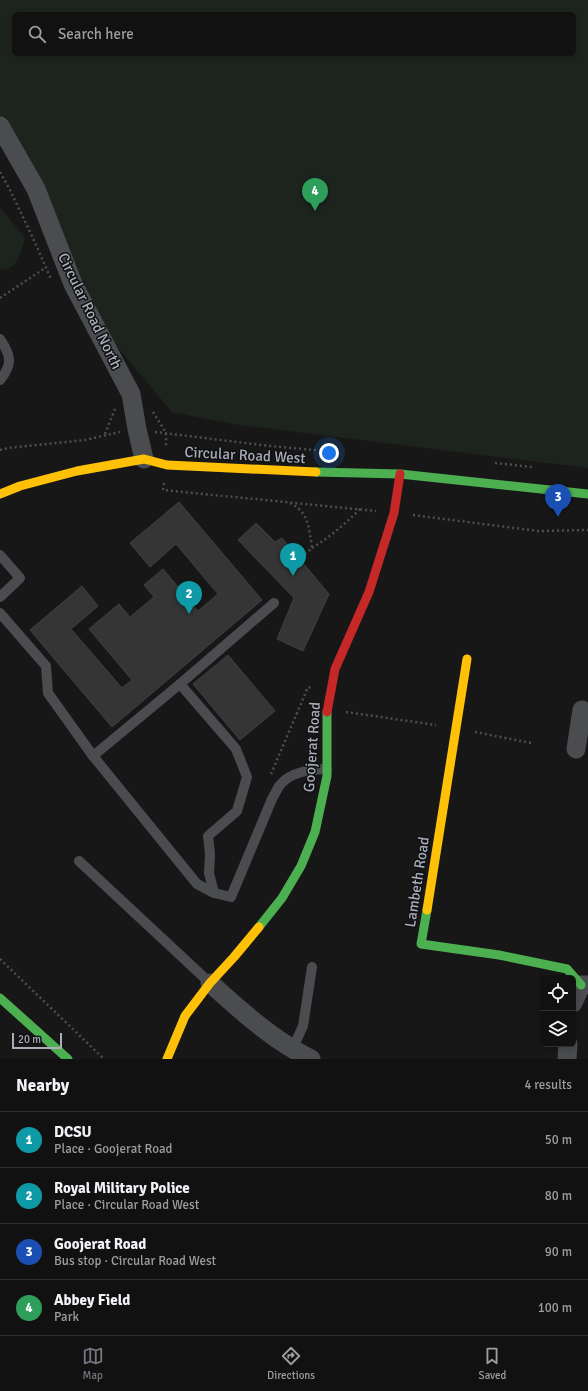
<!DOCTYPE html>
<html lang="en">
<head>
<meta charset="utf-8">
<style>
	:root { --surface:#111; --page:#1e1f1f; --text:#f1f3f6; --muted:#9c9d9f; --line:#303131; --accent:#757880 }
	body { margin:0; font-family:Signika,sans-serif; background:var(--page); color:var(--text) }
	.controls { position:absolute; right:12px; bottom:12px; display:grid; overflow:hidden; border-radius:6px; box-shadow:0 2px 6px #0003 }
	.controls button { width:36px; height:36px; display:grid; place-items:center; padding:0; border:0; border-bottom:1px solid var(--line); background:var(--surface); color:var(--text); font:20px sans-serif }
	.scale { position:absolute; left:12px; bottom:10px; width:50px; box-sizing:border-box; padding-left:4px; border:2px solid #a8adb8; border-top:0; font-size:11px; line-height:14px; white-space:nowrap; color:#a8adb8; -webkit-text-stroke:3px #111113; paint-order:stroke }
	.you { position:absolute; left:329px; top:453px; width:14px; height:14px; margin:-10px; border:3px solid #fff; border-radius:50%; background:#1a73e8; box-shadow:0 0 0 6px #1a73e833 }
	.badge { display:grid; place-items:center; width:26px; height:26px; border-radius:50%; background:var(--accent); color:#fff; font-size:13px; font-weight:700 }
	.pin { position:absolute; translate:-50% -33px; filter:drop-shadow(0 1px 2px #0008) }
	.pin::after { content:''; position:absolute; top:21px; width:14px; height:12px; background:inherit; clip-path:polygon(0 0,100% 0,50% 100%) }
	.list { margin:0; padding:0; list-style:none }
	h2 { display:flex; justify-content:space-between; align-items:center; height:52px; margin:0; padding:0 16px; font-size:17px }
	h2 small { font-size:13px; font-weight:400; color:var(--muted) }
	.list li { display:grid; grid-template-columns:26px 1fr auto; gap:12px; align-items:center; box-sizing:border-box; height:56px; padding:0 16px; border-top:1px solid var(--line) }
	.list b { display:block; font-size:15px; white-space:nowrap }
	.list p { margin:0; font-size:13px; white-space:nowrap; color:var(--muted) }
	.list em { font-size:13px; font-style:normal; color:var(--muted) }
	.icon { flex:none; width:22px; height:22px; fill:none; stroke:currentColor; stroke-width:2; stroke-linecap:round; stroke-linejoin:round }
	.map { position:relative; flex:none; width:588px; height:1059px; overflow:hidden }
	.search { position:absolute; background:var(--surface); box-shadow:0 2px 6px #0003; left:12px; right:12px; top:12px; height:44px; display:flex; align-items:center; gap:10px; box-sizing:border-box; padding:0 14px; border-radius:6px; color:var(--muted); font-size:15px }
	.sheet { height:276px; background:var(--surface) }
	nav { display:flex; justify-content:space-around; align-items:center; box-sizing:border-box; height:56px; border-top:1px solid var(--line); background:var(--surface); font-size:11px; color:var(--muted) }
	nav a { display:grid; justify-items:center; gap:2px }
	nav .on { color:var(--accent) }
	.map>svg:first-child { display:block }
</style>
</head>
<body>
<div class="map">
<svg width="588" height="1059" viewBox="0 0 588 1059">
	<rect width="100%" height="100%" fill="#171717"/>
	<g fill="#1d241e" fill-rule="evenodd">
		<path d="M0,0H588V468L239,425L172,412L87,311L0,125ZM14,14H574V54H14Z"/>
		<path d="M0,207L25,238C20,253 19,269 0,270Z"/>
	</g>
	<g fill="#353536" stroke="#3f4043">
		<polygon points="179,502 262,600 112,727 30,630 82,586 98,606 71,629 122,688 132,680 89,629 119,604 130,617 154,597 144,585 163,569 198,611 218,594 176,544 150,567 130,543"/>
		<polygon points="256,523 275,542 282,538 329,594 303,651 277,639 294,598 238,540"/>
		<polygon points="228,655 275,711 240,740 193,684"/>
	</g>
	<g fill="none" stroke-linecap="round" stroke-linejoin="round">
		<g stroke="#4d4e52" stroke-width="2.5" stroke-dasharray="2 3" stroke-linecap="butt">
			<polyline points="0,172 9,188 32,236 51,279"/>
			<polyline points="0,298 45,268"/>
			<polyline points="153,412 166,433 166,446"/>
			<polyline points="155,432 270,446 337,452"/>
			<polyline points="105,434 115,409"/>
			<polyline points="0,450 8,448 85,440 120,432"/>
			<polyline points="495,463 532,467"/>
			<polyline points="164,483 163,490 376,511"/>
			<path d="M290,503C309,512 309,529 312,548L299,559"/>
			<polyline points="413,515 538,531 588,530"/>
			<path d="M312,548C330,537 345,524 360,509"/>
			<polyline points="346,712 436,725"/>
			<polyline points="475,732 531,743"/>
			<polyline points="271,774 308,687 312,688"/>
			<polyline points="0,959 104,1059"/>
		</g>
		<g stroke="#4b4c50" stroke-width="10">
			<path d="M0,339C11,355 13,364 0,380"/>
			<polyline points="0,555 20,578 0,597"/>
			<path d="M0,613L46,666L48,693L93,756L197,884L214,893L231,897L272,799C275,794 277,789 280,785C291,771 311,770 327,769"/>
			<polyline points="180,684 274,603"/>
			<polyline points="93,756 180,684 236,749 247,777 237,811 208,836 210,854 209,873 214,893"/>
			<polyline points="79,861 210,983"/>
			<polyline points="292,1050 303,1026 312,967"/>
		</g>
		<g stroke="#4b4c50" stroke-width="19">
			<polyline points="0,126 36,189 73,284 131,394 137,429 144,459"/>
			<polyline points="576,749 582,710"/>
			<path d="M210,983C241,1011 273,1040 311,1059"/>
			<polyline points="573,1003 581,985 588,985"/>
			<polyline points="567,1059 568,1044"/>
		</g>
		<g stroke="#4caf50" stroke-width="9">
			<polyline points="316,472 400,474 588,494"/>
			<polyline points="427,910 421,944 499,955 567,969 581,985"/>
			<polyline points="259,927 282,898 301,866 315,832 327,776 327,712"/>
			<polyline points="0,998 68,1059"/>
		</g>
		<g stroke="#ffc107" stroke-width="9">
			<polyline points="0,494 20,486 77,471 144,459 167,465 316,472"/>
			<polyline points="427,910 467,659"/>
			<polyline points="167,1059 185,1016 210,983 234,957 259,927"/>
		</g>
		<polyline stroke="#c62828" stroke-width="9" points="327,712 335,669 369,592 394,513 400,474"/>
	</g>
	<g text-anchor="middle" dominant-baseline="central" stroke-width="3" stroke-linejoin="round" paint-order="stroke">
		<g font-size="15" fill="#a8adb8" stroke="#111113">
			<text transform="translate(90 311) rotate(64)">Circular Road North</text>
			<text transform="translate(245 455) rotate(3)">Circular Road West</text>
			<text transform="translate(312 747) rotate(-86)">Goojerat Road</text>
			<text transform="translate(417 882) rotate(-81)">Lambeth Road</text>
		</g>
	</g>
</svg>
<div class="controls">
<button><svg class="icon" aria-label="locate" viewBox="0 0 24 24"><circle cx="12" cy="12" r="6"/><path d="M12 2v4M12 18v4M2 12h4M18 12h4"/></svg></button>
<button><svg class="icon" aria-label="layers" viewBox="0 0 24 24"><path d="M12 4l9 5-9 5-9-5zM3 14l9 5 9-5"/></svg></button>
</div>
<div class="scale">20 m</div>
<div class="you"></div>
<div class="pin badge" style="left:293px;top:576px;background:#0f9aa8">1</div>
<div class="pin badge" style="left:189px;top:614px;background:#0f9aa8">2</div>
<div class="pin badge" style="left:558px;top:517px;background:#1a4fb4">3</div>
<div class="pin badge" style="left:315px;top:211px;background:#2e9e5b">4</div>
<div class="search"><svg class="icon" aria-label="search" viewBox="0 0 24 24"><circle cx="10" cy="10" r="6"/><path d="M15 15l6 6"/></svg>Search here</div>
</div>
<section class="sheet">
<h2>Nearby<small>4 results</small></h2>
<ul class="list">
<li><span class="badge" style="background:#0f9aa8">1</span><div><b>DCSU</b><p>Place · Goojerat Road</p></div><em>50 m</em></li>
<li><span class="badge" style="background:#0f9aa8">2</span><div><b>Royal Military Police</b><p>Place · Circular Road West</p></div><em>80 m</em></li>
<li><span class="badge" style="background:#1a4fb4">3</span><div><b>Goojerat Road</b><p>Bus stop · Circular Road West</p></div><em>90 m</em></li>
<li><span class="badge" style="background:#2e9e5b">4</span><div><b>Abbey Field</b><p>Park</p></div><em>100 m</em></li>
</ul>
</section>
<nav>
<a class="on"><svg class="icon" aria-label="map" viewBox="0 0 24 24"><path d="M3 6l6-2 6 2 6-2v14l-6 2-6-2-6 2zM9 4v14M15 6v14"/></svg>Map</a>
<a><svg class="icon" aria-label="directions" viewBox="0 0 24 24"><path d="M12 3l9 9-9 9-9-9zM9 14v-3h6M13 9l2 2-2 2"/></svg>Directions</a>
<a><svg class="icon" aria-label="saved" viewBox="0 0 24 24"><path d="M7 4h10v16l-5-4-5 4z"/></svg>Saved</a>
</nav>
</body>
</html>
